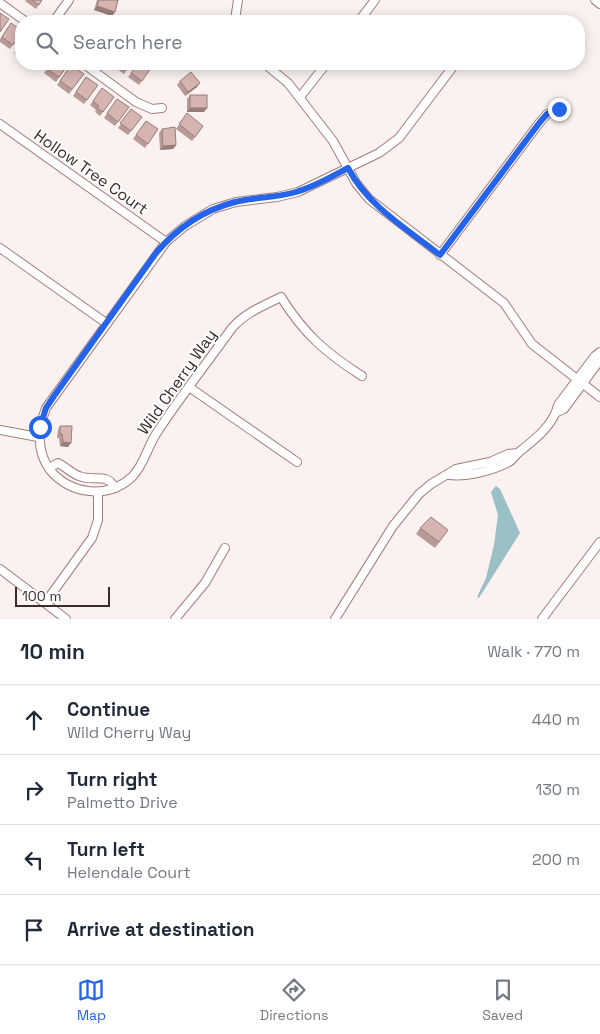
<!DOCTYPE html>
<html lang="en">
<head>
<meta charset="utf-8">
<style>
	:root { --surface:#fff; --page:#f2f2f3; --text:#1f2937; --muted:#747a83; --line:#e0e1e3; --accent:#2563eb }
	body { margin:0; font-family:"Space Grotesk",sans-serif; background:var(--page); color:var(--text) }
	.scale { position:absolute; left:15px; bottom:12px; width:95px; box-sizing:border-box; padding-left:5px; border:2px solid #3b2b29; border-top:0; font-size:14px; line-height:18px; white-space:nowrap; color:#3b2b29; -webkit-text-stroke:4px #fff; paint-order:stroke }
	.stop { position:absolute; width:15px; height:15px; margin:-11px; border:4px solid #2563eb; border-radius:50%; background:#fff }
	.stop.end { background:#2563eb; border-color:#fff; box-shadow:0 1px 5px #0008 }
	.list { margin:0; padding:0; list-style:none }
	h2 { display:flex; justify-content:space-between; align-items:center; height:65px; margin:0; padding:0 20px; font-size:21px }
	h2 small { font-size:16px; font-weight:400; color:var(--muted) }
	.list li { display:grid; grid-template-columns:32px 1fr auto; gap:15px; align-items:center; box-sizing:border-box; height:70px; padding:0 20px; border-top:1px solid var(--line) }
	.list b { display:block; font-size:19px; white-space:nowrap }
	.list p { margin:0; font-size:16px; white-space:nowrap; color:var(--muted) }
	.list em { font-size:16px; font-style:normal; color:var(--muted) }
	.icon { flex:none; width:28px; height:28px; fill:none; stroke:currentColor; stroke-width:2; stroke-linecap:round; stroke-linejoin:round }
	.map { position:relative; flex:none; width:600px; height:619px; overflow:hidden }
	.search { position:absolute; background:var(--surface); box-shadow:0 2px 12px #0003; left:15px; right:15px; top:15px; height:55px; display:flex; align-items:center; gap:12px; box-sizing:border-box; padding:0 18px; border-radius:20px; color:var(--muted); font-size:19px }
	.sheet { height:345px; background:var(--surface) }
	nav { display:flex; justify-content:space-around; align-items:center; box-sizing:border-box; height:70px; border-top:1px solid var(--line); background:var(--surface); font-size:14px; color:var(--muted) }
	nav a { display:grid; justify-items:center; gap:2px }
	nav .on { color:var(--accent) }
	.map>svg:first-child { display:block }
</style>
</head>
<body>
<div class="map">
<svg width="600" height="619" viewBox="0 0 600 619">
	<rect width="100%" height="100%" fill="#faf1f0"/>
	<polygon fill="#9abfc4" points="496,486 500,489 520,533 479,598 477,597 486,578 494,545 498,515 491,492"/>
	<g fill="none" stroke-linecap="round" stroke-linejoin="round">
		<defs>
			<g id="minor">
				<polyline points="595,0 600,4"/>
				<polyline points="0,3 25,21"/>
				<polyline points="54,21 69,0"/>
				<polyline points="237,21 236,13 238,0"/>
				<polyline points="359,21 375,0"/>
				<polyline points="84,64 136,102 152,109 162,108"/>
				<polyline points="265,64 288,83 333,141 356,183 369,199 504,303 532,344 600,397"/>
				<polyline points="300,97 326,64"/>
				<polyline points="0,124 166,242"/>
				<polyline points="0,248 106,323"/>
				<polyline points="440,255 540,122 547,114 559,109"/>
				<path d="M362,376C326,353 304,334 281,297C263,306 245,313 232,328C207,363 180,397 156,434C147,448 144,465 132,477C108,499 71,495 50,470C36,451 38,429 46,408L166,242L185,226L213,209L236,202L277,197L298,192L379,153L399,138L455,64"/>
				<polyline points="189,387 297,462"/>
				<polyline points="557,412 564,409 600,360"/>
				<polyline points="0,430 38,437"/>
				<path d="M49,468L58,463C66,467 71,473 79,476C93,482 107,472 115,488"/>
				<path d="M449,475C467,477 492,471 509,462C513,460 515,455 519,452C534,440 554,425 558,405L595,356L600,352"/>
				<polyline points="0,569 66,619"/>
				<polyline points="45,603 92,538 98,520 98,492"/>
				<polyline points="175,619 205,583 225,548"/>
				<polyline points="335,619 393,526 419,494 431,484 456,469 490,462 508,454 518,453"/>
				<polyline points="542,619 600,542"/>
			</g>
		</defs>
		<use href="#minor" stroke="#a27d79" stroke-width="10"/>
		<use href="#minor" stroke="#fff" stroke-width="8"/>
	</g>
	<g fill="#b89b97">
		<polygon points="26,0 42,0 36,9 25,1"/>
		<polygon points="97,0 118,0 115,12 112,16 94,10"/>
		<polygon points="11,23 21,33 10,49 0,42 0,39"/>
		<polygon points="21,43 21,58 14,53"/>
		<polygon points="32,64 45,64 40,70"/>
		<polygon points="50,64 69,64 56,82 44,73"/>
		<polygon points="116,64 131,64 124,74 114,67"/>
		<polygon points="138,64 147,66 153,65 139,85 128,77"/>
		<polygon points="71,65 84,74 69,94 57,85"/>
		<polygon points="86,77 98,85 84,104 73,96"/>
		<polygon points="180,81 197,87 185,96 177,85"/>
		<polygon points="102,88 114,97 100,116 95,112 96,110 90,105"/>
		<polygon points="190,95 204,112 187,112 187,99"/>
		<polygon points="117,99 129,107 115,126 104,118"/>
		<polygon points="131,109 142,117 128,135 118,128"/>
		<polygon points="187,113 203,126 192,141 176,129"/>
		<polygon points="146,121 158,129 145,148 133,139"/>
		<polygon points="162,129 176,145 173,149 160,150 159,133"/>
		<polygon points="60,426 68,447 60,446 59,438 57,438 58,430"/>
		<polygon points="420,528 448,530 435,548 416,534"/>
	</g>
	<g fill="#967e7b">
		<polygon points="97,6 115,12 112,16 94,10"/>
		<polygon points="200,83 197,87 185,96 188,92"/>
		<polygon points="190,108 207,108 204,112 187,112"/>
		<polygon points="176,145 173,149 160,150 163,146"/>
		<polygon points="63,442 71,443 68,447 60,446"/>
	</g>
	<g fill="#d6b4b0" stroke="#967e7b">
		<polygon points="32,0 42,0 39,5"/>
		<polygon points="99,0 118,0 115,12 97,6"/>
		<polygon points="0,13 9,19 0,32"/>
		<polygon points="82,17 89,21 79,21"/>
		<polygon points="11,23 21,30 21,33 13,45 2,37"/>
		<polygon points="21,43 21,52 17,49"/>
		<polygon points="50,64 69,64 59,77 47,69"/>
		<polygon points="119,64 131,64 127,69"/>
		<polygon points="138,64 144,64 147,66 148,64 151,64 153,65 142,81 131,73"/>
		<polygon points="71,65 84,74 72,89 60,81"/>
		<polygon points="191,72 200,83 188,92 180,81"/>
		<polygon points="86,77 98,85 87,100 76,92"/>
		<polygon points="102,88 114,97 103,112 97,108 99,106 93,101"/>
		<rect x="190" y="95" width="17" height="13"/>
		<polygon points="117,99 129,107 118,122 107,113"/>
		<polygon points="131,109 142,117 131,131 120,123"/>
		<polygon points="187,113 203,126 195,137 179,124"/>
		<polygon points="146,121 158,129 148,144 136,135"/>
		<polygon points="175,127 176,145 163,146 162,129"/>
		<polygon points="60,426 72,426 71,443 63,442 62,434 60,434"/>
		<polygon points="431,517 448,530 439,542 420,528"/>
	</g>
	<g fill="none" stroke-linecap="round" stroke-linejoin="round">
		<path stroke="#2563eb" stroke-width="6" d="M40,427L46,408L54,396L156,253C177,228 204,210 235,202C255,197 276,198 296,192C314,187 331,177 348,168C368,206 407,229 440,255L540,122L547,114L559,109"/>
	</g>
	<g text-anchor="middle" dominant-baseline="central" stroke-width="4" stroke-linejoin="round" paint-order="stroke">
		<g font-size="16" fill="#3b2b29" stroke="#fff">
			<text transform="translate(91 172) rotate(35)">Hollow Tree Court</text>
			<text transform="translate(177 382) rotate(-55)">Wild Cherry Way</text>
		</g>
	</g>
</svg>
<div class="scale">100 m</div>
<div class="stop" style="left:40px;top:427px"></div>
<div class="stop end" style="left:559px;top:109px"></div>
<div class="search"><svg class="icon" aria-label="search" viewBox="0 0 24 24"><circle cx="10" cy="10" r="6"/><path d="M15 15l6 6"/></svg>Search here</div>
</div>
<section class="sheet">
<h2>10 min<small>Walk · 770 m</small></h2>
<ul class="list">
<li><svg class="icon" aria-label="ahead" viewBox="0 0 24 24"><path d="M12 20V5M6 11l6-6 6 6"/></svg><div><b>Continue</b><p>Wild Cherry Way</p></div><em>440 m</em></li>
<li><svg class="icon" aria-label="right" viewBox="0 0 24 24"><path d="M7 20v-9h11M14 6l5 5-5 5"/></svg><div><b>Turn right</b><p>Palmetto Drive</p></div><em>130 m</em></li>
<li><svg class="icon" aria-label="left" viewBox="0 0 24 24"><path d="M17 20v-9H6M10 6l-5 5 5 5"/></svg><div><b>Turn left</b><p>Helendale Court</p></div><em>200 m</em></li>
<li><svg class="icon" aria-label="arrive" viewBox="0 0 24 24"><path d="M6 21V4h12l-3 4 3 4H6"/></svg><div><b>Arrive at destination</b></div></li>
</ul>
</section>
<nav>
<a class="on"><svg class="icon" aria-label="map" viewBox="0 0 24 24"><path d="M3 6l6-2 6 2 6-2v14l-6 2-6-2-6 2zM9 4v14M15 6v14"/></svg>Map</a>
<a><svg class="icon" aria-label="directions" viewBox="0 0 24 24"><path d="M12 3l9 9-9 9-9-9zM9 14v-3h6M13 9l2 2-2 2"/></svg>Directions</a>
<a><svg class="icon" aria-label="saved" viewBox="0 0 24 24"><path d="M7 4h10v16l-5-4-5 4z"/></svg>Saved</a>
</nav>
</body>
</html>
